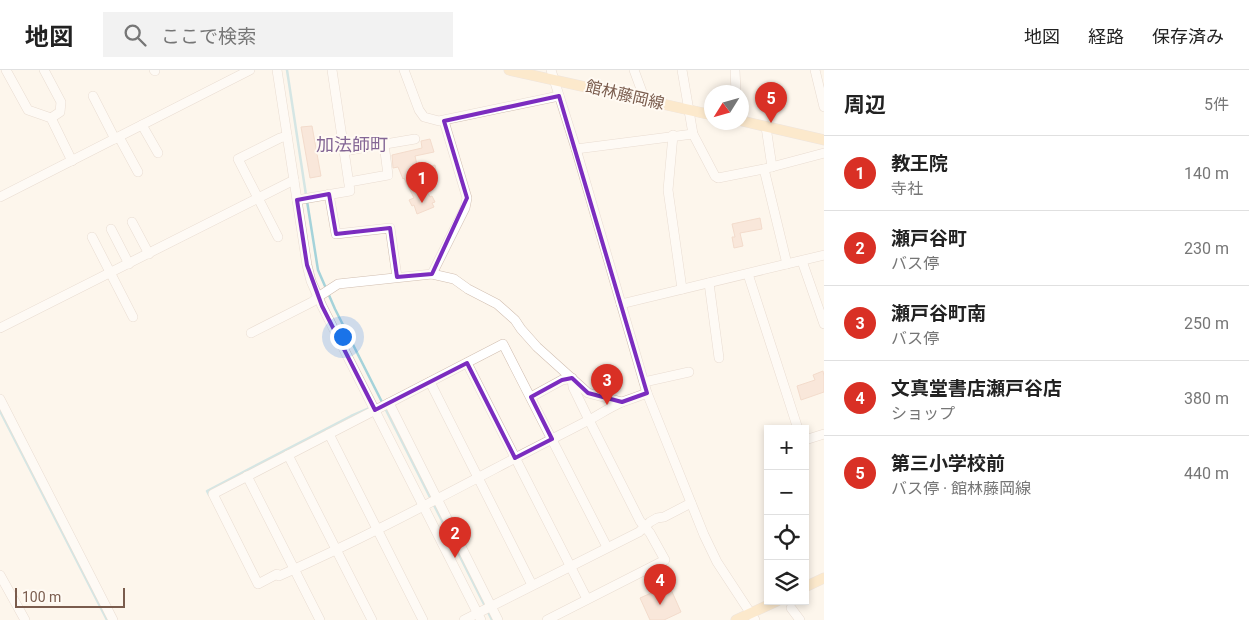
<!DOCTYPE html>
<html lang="ja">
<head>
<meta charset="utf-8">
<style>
	:root { --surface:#fff; --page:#f2f2f2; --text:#222; --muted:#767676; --line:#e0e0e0; --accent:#d93025 }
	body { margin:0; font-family:Roboto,"Noto Sans JP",sans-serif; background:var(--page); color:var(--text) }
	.controls { position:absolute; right:15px; bottom:15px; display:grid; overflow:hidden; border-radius:0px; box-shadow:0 2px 8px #0003 }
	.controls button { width:45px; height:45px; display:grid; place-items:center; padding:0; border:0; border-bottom:1px solid var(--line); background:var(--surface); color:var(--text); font:25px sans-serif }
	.compass { position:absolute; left:704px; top:15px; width:45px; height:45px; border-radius:50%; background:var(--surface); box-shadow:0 2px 8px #0003; rotate:233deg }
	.scale { position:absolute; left:15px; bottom:12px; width:110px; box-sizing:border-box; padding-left:5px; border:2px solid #7a5c4d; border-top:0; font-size:14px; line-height:18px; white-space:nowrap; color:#7a5c4d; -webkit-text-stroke:4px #fffaf3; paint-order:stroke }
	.you { position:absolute; left:342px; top:266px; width:18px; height:18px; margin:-12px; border:4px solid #fff; border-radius:50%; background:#1a73e8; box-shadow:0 0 0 8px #1a73e833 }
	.badge { display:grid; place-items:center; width:32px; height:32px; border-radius:50%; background:var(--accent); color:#fff; font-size:16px; font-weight:700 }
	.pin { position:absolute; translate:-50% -41px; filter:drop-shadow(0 1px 2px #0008) }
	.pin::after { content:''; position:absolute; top:26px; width:18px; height:15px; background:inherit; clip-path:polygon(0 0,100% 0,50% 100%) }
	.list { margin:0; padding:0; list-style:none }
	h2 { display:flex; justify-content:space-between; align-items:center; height:65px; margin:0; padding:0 20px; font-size:21px }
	h2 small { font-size:16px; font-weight:400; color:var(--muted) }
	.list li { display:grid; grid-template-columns:32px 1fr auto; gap:15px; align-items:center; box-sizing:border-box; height:75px; padding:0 20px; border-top:1px solid var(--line) }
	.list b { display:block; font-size:19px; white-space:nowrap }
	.list p { margin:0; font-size:16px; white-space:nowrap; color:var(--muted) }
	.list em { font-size:16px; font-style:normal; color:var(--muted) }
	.icon { flex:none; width:28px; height:28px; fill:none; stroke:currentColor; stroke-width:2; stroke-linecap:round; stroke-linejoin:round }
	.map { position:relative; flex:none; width:824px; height:550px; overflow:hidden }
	header { display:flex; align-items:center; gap:30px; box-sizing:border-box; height:70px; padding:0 25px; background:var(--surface); border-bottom:1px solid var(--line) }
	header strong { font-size:24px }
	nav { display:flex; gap:28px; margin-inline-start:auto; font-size:18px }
	.search { width:350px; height:45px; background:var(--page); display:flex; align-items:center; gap:12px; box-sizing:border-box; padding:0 18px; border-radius:0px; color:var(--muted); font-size:19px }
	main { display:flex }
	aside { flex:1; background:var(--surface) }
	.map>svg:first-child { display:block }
</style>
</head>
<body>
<header>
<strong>地図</strong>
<div class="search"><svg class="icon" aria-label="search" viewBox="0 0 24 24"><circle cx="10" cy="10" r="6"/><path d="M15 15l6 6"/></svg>ここで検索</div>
<nav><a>地図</a><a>経路</a><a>保存済み</a></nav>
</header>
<main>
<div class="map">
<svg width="824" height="550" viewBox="0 0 824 550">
	<rect width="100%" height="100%" fill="#fdf6ec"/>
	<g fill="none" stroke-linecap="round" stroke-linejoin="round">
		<g stroke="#a5d3da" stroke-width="2.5">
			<polyline points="287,0 306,125"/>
			<polyline points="307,131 318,200 335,239 492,550"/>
			<polyline points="0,341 107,550"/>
			<polyline points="209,425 207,421 351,346 372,337"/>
		</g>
	</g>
	<g fill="#f3d5c3" stroke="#e6bba3">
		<polygon points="312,56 321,106 310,108 301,57"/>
		<polygon points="430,69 434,82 415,86 418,99 435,95 436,101 417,104 426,123 428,123 430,127 432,126 435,132 432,133 434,137 417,144 414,135 412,136 409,130 414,128 404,108 403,109 398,97 393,98 392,85 422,78 421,71"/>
		<polygon points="760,148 762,159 740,163 743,176 734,178 732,167 735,167 732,154"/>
		<polygon points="823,301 824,306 824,322 801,330 797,316 815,310 813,305"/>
		<polygon points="669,515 681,542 664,550 650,550 640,528"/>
	</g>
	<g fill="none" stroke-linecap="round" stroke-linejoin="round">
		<defs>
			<g id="minor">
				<polyline points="6,0 28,40 51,48 72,91"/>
				<polyline points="44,0 61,32 60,42 51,48"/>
				<polyline points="154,0 155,1"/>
				<polyline points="277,0 307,195 311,211 322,236 481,550"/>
				<polyline points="404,0 419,40 424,47 439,51 559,26"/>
				<polyline points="551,0 576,79 647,323 704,465 717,492 755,550"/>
				<polyline points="634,0 645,30"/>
				<polyline points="682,0 693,64 715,106 718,108 764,99 824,83"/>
				<polyline points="735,0 736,22"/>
				<polyline points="815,0 824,37"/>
				<polyline points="93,26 115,69"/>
				<polyline points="142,55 158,83"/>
				<polyline points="766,57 772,97"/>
				<polyline points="673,65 668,120 682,219"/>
				<polyline points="119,67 138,102"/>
				<polyline points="576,79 693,64"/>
				<polyline points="344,81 415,69"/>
				<polyline points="764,99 787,194"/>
				<polyline points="349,112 388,105 384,74"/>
				<polyline points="329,124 336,164 390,158 397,207"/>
				<polyline points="0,127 250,0"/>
				<polyline points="297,130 350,121 332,0"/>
				<polyline points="132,152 149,184"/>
				<polyline points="111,159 129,194"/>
				<polyline points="92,167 133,247"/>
				<polyline points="278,167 238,89 280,68 287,66"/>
				<polyline points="802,191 824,254"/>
				<polyline points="432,204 465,138 467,128 444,51"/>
				<polyline points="748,204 798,359"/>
				<polyline points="709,213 719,288"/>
				<polyline points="621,234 824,185"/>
				<polyline points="0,258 294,110"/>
				<polyline points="251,263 312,232 318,227 338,214 432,204 454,209 468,219 497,234 515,250 521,259 537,277 588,323 622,332"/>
				<polyline points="467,293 587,529"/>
				<polyline points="430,312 532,515"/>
				<polyline points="644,312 689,302"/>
				<polyline points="531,327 562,310 572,308 573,317 589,350 640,451 650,463 665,490 547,550"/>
				<polyline points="0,329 113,550"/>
				<polyline points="389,333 498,550"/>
				<polyline points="329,364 423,550"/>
				<polyline points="805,370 824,364"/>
				<polyline points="288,385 372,550"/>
				<polyline points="247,406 320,550"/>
				<path d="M607,477C572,410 538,342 503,274L213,424L258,514L277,504L279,506C361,470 441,427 521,385C544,373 566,362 589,350C600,344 611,337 622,332C631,329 639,326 647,323"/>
				<polyline points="0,505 25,550"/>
				<polyline points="791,538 800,550"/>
				<polyline points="464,550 639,462 650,452 657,448 664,447 691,433"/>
			</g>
			<g id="major">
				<polyline points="509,0 712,45"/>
				<polyline points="742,51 824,70"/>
				<polyline points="805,517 824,508"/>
				<polyline points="736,550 777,531"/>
			</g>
		</defs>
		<use href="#minor" stroke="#d1beb0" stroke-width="10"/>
		<use href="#major" stroke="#dad1cd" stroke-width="11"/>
		<use href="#minor" stroke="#fff" stroke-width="9"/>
		<use href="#major" stroke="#fbd9a5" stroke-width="10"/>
	</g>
	<path d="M0 0H824V550H0ZM559,26L647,323L622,332L588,323L572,308L562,310L531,327L552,369L515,388L467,293L375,340L322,236L307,195L297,130L329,124L336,164L390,158L397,207L432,204L467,128L444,51Z" fill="#fdf6ec" fill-opacity=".55" fill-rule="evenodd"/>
	<path fill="none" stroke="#7b2cbf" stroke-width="4" stroke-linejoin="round" d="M559,26L647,323L622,332L588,323L572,308L562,310L531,327L552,369L515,388L467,293L375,340L322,236L307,195L297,130L329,124L336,164L390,158L397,207L432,204L467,128L444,51Z"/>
	<g text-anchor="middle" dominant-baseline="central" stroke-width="4" stroke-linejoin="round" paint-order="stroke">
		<g font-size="16" fill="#7a5c4d" stroke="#fffaf3">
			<text transform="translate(625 25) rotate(13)">館林藤岡線</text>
		</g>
		<g font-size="18" fill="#846695" stroke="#fffaf3">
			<text x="352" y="74">加法師町</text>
		</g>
	</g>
</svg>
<div class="controls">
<button>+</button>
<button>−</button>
<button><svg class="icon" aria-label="locate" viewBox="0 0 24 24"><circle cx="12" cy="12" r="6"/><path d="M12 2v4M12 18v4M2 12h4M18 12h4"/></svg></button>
<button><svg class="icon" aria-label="layers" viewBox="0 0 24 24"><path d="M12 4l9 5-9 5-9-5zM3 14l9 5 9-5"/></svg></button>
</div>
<svg class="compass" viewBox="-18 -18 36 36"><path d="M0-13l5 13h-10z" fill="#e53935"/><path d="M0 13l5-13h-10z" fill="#767676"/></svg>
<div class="scale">100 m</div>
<div class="you"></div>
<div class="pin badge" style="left:422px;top:133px">1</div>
<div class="pin badge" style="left:455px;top:488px">2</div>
<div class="pin badge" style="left:607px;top:335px">3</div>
<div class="pin badge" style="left:660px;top:535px">4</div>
<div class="pin badge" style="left:771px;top:53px">5</div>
</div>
<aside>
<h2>周辺<small>5件</small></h2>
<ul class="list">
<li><span class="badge">1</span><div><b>教王院</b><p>寺社</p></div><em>140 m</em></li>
<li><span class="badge">2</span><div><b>瀬戸谷町</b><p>バス停</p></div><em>230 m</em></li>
<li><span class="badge">3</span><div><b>瀬戸谷町南</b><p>バス停</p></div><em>250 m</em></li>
<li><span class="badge">4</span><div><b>文真堂書店瀬戸谷店</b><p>ショップ</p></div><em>380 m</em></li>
<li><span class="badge">5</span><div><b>第三小学校前</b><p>バス停 · 館林藤岡線</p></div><em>440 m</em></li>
</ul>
</aside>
</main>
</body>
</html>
